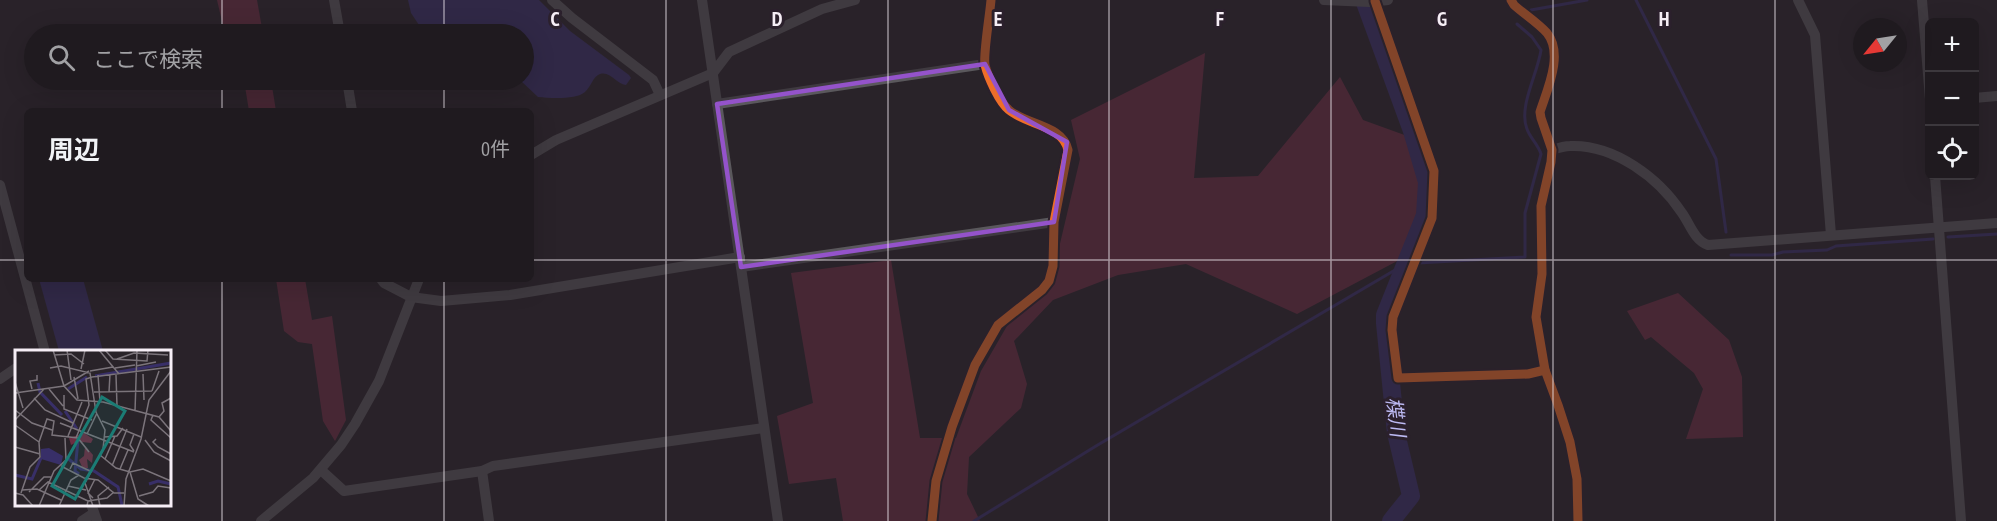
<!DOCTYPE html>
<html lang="ja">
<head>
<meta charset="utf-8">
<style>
	:root { --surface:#1f1a1f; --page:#272328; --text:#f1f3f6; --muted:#a1a1a4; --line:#3c383d }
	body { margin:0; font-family:"PT Sans Narrow","Noto Sans JP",sans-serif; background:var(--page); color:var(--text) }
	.controls { position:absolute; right:18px; top:18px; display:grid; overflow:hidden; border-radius:9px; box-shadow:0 6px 24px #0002 }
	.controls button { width:54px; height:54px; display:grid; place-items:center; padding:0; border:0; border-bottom:2px solid var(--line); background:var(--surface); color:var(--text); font:30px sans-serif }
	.compass { position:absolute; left:1853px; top:18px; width:54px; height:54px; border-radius:50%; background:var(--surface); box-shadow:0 6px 24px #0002; rotate:240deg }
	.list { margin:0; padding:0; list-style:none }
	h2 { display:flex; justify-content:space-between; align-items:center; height:78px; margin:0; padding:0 24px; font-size:26px }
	h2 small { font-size:20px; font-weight:400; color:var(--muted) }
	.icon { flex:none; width:33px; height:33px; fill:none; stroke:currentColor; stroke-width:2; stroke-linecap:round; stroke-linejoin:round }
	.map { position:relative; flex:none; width:1997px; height:521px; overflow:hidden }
	.search { position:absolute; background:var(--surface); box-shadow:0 6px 24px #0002; left:24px; top:24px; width:510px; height:66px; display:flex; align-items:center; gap:15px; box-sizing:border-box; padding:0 21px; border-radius:33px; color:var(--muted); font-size:22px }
	.panel { position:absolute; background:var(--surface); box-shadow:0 6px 24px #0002; left:24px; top:108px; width:510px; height:174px; border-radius:9px }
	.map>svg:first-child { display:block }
</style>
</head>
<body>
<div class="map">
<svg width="1997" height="521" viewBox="0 0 1997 521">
	<rect width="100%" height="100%" fill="#292329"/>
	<g fill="#6c2d42">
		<polygon points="217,0 257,0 263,34 225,34"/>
		<polygon points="1205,53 1194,178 1258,176 1340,77 1363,120 1410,137 1422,178 1418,209 1401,259 1297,314 1186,264 1118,275 1053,300 1014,341 1027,384 1021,408 969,457 967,494 980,521 843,521 836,478 789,484 777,416 813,403 791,273 891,260 920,438 956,438 981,371 1011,319 1050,286 1080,159 1071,120"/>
		<polygon points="244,80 271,80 276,111 249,111"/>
		<polygon points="276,279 305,279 312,320 332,316 346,420 335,441 323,421 312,344 298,342 284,331"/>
		<polygon points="1678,293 1729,340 1742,377 1743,437 1686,439 1703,389 1694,373 1651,337 1645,340 1627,311"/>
	</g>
	<g fill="#382f68">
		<path d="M408,0H539L570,31L629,75L631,78L626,85C616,84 611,71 600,74C593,76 591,87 585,92C576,100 550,98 538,97L520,80H524V34H425L411,13Z"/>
		<polygon points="39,279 83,279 103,351 59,351"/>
	</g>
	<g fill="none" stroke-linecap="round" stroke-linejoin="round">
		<g stroke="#382f68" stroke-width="3">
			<polyline points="1636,0 1716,159 1726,232"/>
			<polyline points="1531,10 1587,0"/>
			<polyline points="1948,237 1997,234"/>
			<polyline points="1731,255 1772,255 1783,252 1827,250 1836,246 1933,239"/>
			<path d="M1418,263L1525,257V213L1541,154C1538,144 1530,138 1527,129C1518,107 1538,73 1541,50L1532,37L1517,24"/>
			<polyline points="974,521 1096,446 1407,263 1411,263"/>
		</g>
		<polyline stroke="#382f68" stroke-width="18" points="1364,0 1412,131 1427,182 1425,215 1385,315 1385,323 1396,433 1411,496 1391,521"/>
		<g stroke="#5a585c" stroke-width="10">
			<polyline points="334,0 340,34"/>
			<polyline points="552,0 572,18 653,80 660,95"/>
			<polyline points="702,0 778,521"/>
			<polyline points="1324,0 1370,2 1388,0"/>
			<path d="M1511,0L1514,5C1524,14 1538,23 1547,33C1564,54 1547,90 1540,112L1541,118L1552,150L1551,162L1541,206L1542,274L1536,317L1545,370L1558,405L1570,442L1577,479L1578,521"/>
			<polyline points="1798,0 1815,35 1831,235"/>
			<polyline points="1922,0 1930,99"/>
			<polyline points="1375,1 1434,171 1432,218 1393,317 1392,330 1398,378 1528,374 1545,370"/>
			<polyline points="347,80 352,111"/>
			<polyline points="1974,98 1997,96"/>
			<polyline points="717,104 985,64"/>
			<path d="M1552,150C1558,148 1564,146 1570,146C1614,144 1659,178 1682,213C1690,224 1694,240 1708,245L1997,223"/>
			<polyline points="531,155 556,140 713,73 729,52 822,9 855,0"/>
			<polyline points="1935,176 1961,521"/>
			<polyline points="0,185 45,352"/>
			<polyline points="741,267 1054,222"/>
			<polyline points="381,279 384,283 411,297 441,301 510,295 740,257"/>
			<polyline points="0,379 16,368"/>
			<polyline points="321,470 344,491 482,471 493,466 764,428"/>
			<polyline points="482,471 489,521"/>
			<polyline points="91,504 97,521"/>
			<polyline points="82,521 94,513"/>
			<polyline points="261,521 313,478 341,445 355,424 379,381 419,279"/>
			<path d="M932,521L936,481L952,427L975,365L998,325L1042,290L1049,281L1053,266L1054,222L1068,150C1063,125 1026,125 1009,110C999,102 988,77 985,65C983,54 990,14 991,0"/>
		</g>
		<defs>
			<g id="cycleway">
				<path d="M1511,0L1514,5C1524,14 1538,23 1547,33C1564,54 1547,90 1540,112L1541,118L1552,150L1551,162L1541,206L1542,274L1536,317L1545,370L1558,405L1570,442L1577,479L1578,521"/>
				<polyline points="1375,1 1434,171 1432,218 1393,317 1392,330 1398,378 1528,374 1545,370"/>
				<path d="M932,521L936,481L952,427L975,365L998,325L1042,290L1049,281L1053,266L1054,222L1068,150C1063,125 1026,125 1009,110C999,102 988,77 985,65C983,54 990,14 991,0"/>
			</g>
		</defs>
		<use href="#cycleway" stroke="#2b202c" stroke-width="13"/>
		<use href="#cycleway" stroke="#ee6e29" stroke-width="9"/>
	</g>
	<path d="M0 0H1997V521H0ZM985,64L1009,110L1067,142L1054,222L741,267L717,104Z" fill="#292329" fill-opacity=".55" fill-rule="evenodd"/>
	<path fill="none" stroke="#9453ca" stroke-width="4.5" stroke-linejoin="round" d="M985,64L1009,110L1067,142L1054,222L741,267L717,104Z"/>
	<path fill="none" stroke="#f6eef6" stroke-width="1.5" stroke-opacity="0.55" d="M222,0V34M444,0V34M666,0V521M888,0V521M1109,0V521M1331,0V521M1553,0V521M1775,0V521M222,80V111M444,80V111M0,260H27M531,260H1997M222,279V521M444,279V521"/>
	<g text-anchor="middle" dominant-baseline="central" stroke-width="6" stroke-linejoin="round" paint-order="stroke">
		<g font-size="20" font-style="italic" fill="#bcb9f2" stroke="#2b202c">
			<text transform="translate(1396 417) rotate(83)">楪川</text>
		</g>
	</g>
	<g transform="translate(15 350)">
		<rect width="156" height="156" fill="#292329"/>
		<path d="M69,83L78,89L76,93L67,92L78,105L77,113L72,109L73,118L68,119L64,110L69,106L70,97L64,91L56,95L54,88Z" fill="#6c2d42"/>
		<path d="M34,98L48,106L46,115L26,109V99Z" fill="#382f68"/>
		<path fill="none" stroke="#382f68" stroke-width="3" d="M80,26L156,13M23,33L25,42L47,65M53,39L72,27M50,61L62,79M63,90L60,121L64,124M51,107L66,119L79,121L103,137L107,155M0,125L17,129L26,108M134,134L143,131L156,134"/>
		<path fill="none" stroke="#7b747b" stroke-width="1.5" d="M38,0L49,36L62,50L88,52L144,67L156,81M52,0L56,30M84,0L104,24M90,0L98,9L132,11L133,0M39,5L56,4L69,14M102,9L119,3L153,5M121,16L141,12M35,18L46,16L75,23L81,62L90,80L88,99L70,133L78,156M100,18L120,15M66,19L70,0M75,21L98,17M128,24L129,50M83,25L85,52M101,25L102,56M59,27L63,49M77,27L156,17M0,32L8,58M17,39L15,31L22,30V25M34,39L48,56M137,41L144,21M79,42L137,41M94,42L95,24M0,43L49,36L74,21M49,45V59L77,70M19,48L30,60L58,73M0,60L17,73L37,80M120,61L122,0M138,65L136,70L156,88M144,67L149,61L147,53L156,48M0,70L29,39M87,71L126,87M45,73L119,102M0,75L24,92M72,84L82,63M53,86L67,52M89,87L102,86L108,78M61,88L74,55L71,29L77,27M141,89L138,92L143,97L156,104M130,90L139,102L156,111M0,97L25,104M119,101L115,95L119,84M85,105L101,118L115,122L128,119L156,131M90,109L100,86M46,116L69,128L83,130L99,143H109M97,116L112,79M55,119L58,113L75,121M105,119L113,100M115,122L123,149L134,156M53,136L71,140M7,140L22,139L46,150M24,140L33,132L73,151L72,156M14,142L29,127H37M0,143L8,145L18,156M6,143L15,117L25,107L24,92L32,69L39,71L37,85L63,88L74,102M124,146L138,142L143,136L156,138M78,148L73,143L80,129M73,151L92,148L99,142M24,156L39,121L51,110L50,88M44,156L56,130L64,125M85,156L83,146L94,137M109,156L111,129L126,89L134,50L156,21"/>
		<path fill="#1b7c75" fill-opacity="0.15" stroke="#1b7c75" stroke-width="3" d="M87,47L110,61L60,149L37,136Z"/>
		<rect width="156" height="156" fill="none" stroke="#f6eef6" stroke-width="3"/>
	</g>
	<g font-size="20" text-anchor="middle" font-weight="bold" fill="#f6eef6" stroke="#2b202c" stroke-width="6" stroke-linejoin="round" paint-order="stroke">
		<text x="555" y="26">C</text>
		<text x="777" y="26">D</text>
		<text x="998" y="26">E</text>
		<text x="1220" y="26">F</text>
		<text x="1442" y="26">G</text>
		<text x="1664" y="26">H</text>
	</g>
</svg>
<div class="controls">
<button>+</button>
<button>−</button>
<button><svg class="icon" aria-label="locate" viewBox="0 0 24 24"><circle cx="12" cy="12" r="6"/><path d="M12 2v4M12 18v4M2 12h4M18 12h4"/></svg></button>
</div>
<svg class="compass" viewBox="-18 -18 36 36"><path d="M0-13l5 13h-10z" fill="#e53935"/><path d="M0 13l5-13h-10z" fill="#a1a1a4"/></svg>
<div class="search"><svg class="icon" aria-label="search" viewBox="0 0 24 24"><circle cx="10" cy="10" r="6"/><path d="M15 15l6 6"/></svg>ここで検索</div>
<section class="panel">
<h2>周辺<small>0件</small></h2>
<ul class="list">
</ul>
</section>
</div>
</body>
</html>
